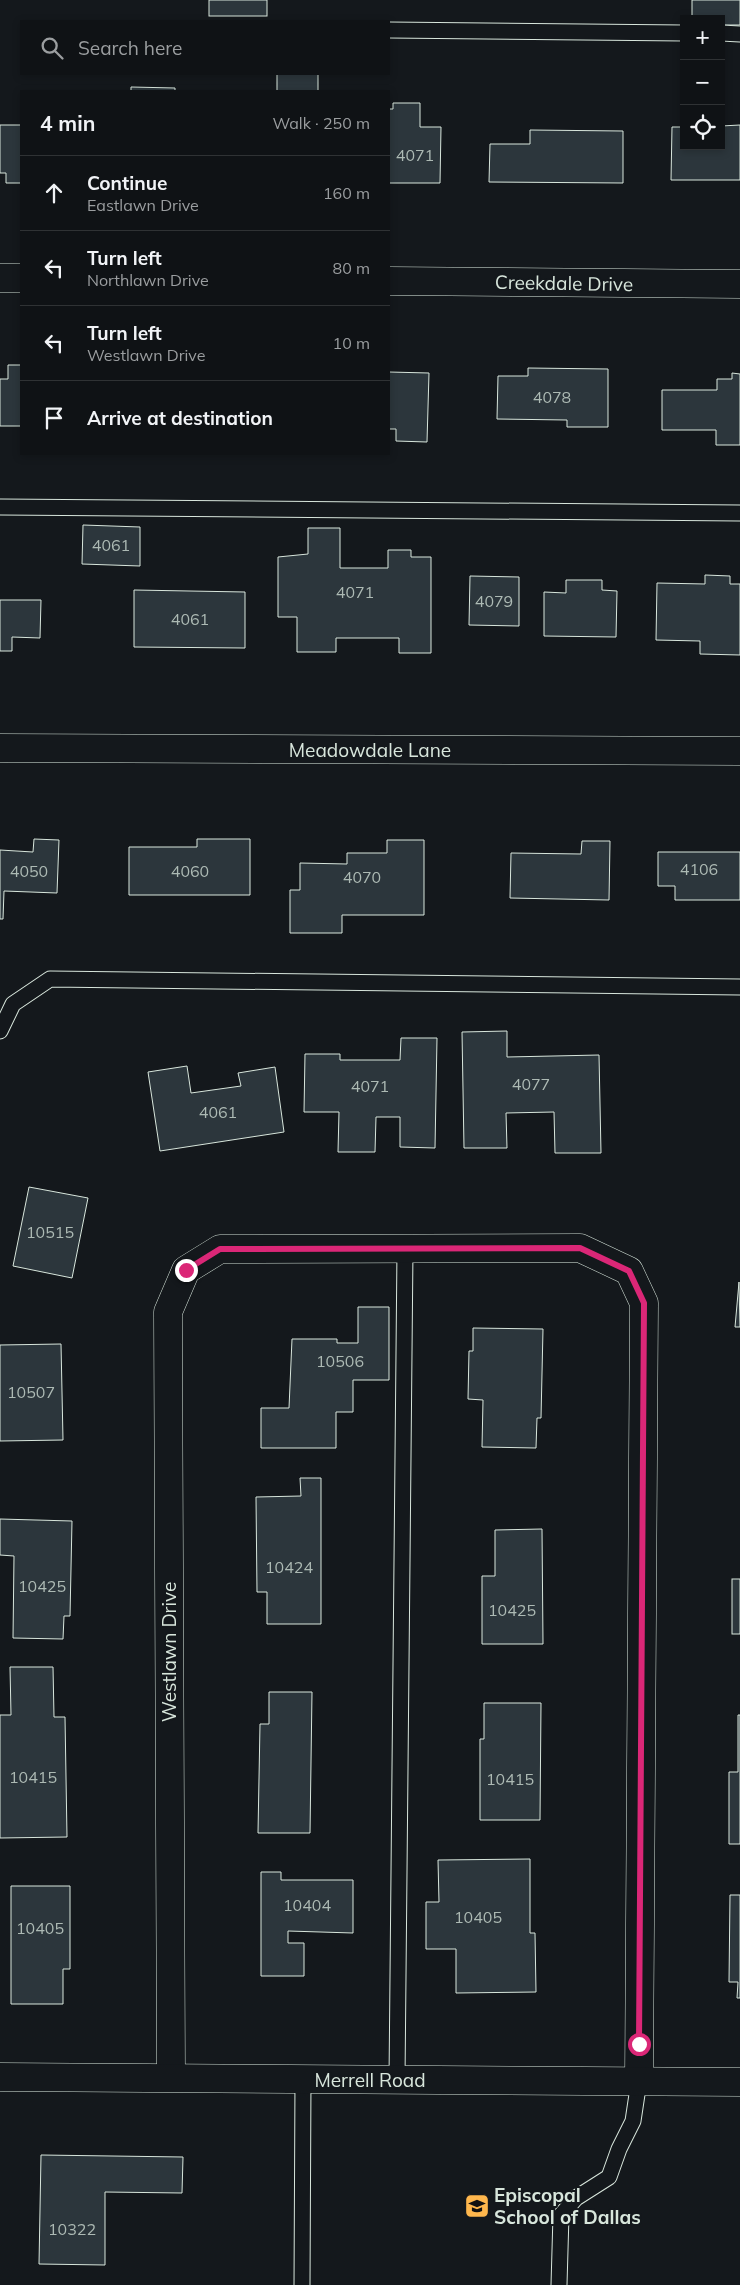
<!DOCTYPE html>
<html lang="en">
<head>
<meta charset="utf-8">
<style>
	:root { --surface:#0f1215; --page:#181b1e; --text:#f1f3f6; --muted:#9b9ea0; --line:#2f3234 }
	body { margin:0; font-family:Mulish,sans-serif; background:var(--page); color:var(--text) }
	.controls { position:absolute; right:15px; top:15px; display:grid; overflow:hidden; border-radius:0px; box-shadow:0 2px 8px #0003 }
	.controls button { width:45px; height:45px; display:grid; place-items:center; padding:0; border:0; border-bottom:1px solid var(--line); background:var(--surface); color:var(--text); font:25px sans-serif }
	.stop { position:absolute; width:15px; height:15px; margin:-11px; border:4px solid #db2777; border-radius:50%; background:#fff }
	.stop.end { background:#db2777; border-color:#fff; box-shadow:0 1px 5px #0008 }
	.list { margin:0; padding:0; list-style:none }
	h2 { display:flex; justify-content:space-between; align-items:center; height:65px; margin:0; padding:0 20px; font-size:21px }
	h2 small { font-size:16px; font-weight:400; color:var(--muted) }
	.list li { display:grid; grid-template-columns:32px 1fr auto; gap:15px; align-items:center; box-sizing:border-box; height:75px; padding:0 20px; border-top:1px solid var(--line) }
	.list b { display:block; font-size:19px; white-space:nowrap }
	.list p { margin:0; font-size:16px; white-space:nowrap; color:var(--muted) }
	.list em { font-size:16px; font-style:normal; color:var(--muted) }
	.icon { flex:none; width:28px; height:28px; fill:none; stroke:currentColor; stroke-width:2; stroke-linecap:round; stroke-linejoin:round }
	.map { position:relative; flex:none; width:740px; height:2285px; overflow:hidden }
	.search { position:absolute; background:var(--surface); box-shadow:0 2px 8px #0003; left:20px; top:20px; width:370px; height:55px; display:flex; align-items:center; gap:12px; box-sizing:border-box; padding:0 18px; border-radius:0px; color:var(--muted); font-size:19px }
	.panel { position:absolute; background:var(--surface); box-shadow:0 2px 8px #0003; left:20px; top:90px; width:370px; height:365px; border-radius:0px }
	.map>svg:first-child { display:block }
</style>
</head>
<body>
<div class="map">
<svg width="740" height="2285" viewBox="0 0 740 2285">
	<rect width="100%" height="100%" fill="#14181c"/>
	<g fill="#2c363c" stroke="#d8e6dc">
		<rect x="209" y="0" width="58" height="16"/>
		<polygon points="692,0 740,0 740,25 721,25 721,19 692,19"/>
		<rect x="277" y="74" width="41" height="17"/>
		<polygon points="131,87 175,88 175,91 131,91"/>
		<polygon points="393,103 420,103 420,127 441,127 440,183 389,183 389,109 393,109"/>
		<polygon points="0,125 21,125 21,183 6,183 6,173 0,173"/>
		<polygon points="740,125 740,180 671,180 672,127 684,127 684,146 721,146 721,126"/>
		<polygon points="530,130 623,131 623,183 489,182 490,144 530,144"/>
		<polygon points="8,365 21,365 21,426 0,426 0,379 8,379"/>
		<polygon points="528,368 608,369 608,427 567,427 567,420 497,419 498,376 528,376"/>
		<polygon points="389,372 429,373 427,442 396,441 396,429 389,429"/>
		<polygon points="732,373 740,374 740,445 716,445 716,430 662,430 662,390 717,390 717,379 732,379"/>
		<polygon points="83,525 140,527 140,566 82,564"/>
		<polygon points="308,528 340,528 340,568 388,568 388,550 411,550 411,557 431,557 431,653 399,653 399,638 336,638 336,652 297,652 297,617 278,617 278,557 308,554"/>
		<polygon points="705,575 730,576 730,584 740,584 740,655 700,654 700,641 656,640 657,583 705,584"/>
		<polygon points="470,576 519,577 519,626 469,625"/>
		<polygon points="566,580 602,580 602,590 617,591 616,637 544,636 544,592 566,593"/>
		<polygon points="134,590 245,592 245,648 134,647"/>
		<polygon points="0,600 41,600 40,638 12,637 12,651 0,651"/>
		<polygon points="34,839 59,840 57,893 4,891 3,919 0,919 0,850 33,852"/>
		<polygon points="197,839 250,839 250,895 129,895 129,847 197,847"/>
		<polygon points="387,840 424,840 424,915 342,915 342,933 290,933 290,890 300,890 300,863 347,864 347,853 387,853"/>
		<polygon points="582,841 610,841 609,900 510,898 511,853 581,854"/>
		<polygon points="658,852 740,852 740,900 675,900 675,886 658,886"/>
		<polygon points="507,1031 507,1057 599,1055 601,1153 555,1153 554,1112 506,1113 507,1148 464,1148 462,1032"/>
		<polygon points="401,1038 437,1038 435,1148 400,1147 400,1117 376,1117 375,1152 338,1152 339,1112 304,1112 305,1054 340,1054 340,1060 400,1060"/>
		<polygon points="187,1066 191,1093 241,1086 238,1073 275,1067 284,1132 160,1151 148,1072"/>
		<polygon points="29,1187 88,1198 72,1278 13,1266"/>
		<polygon points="739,1282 740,1327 735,1327"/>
		<polygon points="358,1307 389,1307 389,1380 353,1380 353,1412 336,1412 336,1448 261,1448 261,1408 289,1408 292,1339 337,1339 337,1343 358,1343"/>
		<polygon points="473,1328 543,1329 541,1418 537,1418 536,1448 482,1447 483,1400 468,1399 469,1351 473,1351"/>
		<polygon points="61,1344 63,1440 0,1441 0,1345"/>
		<polygon points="300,1478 321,1478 321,1624 267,1624 267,1592 257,1592 256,1497 301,1496"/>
		<polygon points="0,1519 72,1521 70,1616 64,1616 63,1639 13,1638 14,1556 0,1555"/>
		<polygon points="542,1529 543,1644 482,1644 482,1576 495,1576 495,1530"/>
		<rect x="732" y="1579" width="8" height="55"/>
		<polygon points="10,1667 53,1667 54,1717 65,1717 67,1837 0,1838 0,1715 11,1715"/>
		<polygon points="269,1692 312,1692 310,1833 258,1833 260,1724 269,1724"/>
		<polygon points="484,1703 541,1703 540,1820 480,1820 480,1739 484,1739"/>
		<polygon points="738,1715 740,1715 740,1844 729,1844 729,1772 738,1772"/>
		<polygon points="530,1859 530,1933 535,1933 536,1992 456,1993 456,1949 426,1949 426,1902 439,1902 438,1860"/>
		<polygon points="261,1872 281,1872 281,1880 353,1880 353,1933 288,1931 288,1943 304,1943 304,1976 261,1976"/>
		<polygon points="11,1886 70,1886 70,1969 63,1969 63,2004 11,2004"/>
		<polygon points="730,1895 740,1895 740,1998 737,1998 738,1982 729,1982"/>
		<polygon points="41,2155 183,2157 182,2193 105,2192 105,2265 39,2264"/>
	</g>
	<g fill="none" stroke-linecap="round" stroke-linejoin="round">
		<defs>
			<g id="lane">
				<polyline points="389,30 684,33"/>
				<polyline points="721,33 740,34"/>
				<polyline points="0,507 740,513"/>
				<polyline points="0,1031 13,1004 50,979 740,987"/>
				<polyline points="397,2080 405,1249"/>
				<polyline points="302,2285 303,2079"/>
				<polyline points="559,2285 561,2215 576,2198 609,2177 619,2149 633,2121 639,2081"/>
			</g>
			<g id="street">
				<polyline points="0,278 21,278"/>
				<polyline points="389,281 740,284"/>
				<polyline points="0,748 740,751"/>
				<polyline points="171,2077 168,1312 186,1270 220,1249 580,1248 629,1271 644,1303 639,2081"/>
			</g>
			<polyline id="secondary" points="0,2077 740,2082"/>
		</defs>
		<use href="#lane" stroke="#d8e6dc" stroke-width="17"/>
		<use href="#street" stroke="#d8e6dc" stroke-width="29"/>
		<use href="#secondary" stroke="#d8e6dc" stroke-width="29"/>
		<use href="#lane" stroke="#14181c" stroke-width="15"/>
		<use href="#street" stroke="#14181c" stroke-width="28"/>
		<use href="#secondary" stroke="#14181c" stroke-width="28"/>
	</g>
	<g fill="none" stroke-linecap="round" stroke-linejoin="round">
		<polyline stroke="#db2777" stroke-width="6" points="186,1270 220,1249 580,1248 629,1271 644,1303 639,2044"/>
	</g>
	<defs>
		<symbol id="school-square" viewBox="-11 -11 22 22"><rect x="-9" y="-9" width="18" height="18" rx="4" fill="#ffb74d" stroke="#14181c"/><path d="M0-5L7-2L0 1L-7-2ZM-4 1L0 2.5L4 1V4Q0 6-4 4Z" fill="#111"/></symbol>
	</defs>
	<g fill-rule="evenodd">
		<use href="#school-square" x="463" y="2192" width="28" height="28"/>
	</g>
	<g text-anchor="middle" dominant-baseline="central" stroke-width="4" stroke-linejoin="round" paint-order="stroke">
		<g font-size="16" fill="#adbab4">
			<text x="415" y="155">4071</text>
			<text x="552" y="397">4078</text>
			<text x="111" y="545">4061</text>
			<text x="355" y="592">4071</text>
			<text x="494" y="601">4079</text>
			<text x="190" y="619">4061</text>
			<text x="699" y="869">4106</text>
			<text x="29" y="871">4050</text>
			<text x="190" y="871">4060</text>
			<text x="362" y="877">4070</text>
			<text x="531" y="1084">4077</text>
			<text x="370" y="1086">4071</text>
			<text x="218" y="1112">4061</text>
			<text x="50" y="1232">10515</text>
			<text x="340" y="1361">10506</text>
			<text x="31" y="1392">10507</text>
			<text x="289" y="1567">10424</text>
			<text x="42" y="1586">10425</text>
			<text x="512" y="1610">10425</text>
			<text x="33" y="1777">10415</text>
			<text x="510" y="1779">10415</text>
			<text x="307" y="1905">10404</text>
			<text x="478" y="1917">10405</text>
			<text x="40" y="1928">10405</text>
			<text x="72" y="2229">10322</text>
		</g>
		<g font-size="19" fill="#d8e6dc" stroke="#14181c">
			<text transform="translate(564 283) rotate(1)">Creekdale Drive</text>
			<text x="370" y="750">Meadowdale Lane</text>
			<text transform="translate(169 1652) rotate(-90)">Westlawn Drive</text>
			<text x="370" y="2080">Merrell Road</text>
		</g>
		<g font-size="19" font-weight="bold" fill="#d8e6dc" stroke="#14181c" text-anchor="start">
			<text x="494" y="2195">Episcopal<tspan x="494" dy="22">School of Dallas</tspan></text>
		</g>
	</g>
</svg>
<div class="controls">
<button>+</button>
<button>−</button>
<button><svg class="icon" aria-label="locate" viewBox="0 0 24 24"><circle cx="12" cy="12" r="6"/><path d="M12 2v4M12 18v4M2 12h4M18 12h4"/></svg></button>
</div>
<div class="stop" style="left:639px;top:2044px"></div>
<div class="stop end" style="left:186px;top:1270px"></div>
<div class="search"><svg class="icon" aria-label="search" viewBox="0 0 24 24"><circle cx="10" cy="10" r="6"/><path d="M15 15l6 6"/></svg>Search here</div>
<section class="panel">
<h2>4 min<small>Walk · 250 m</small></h2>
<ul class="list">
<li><svg class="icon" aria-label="ahead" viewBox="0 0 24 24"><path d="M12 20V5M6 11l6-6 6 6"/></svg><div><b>Continue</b><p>Eastlawn Drive</p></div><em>160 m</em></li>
<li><svg class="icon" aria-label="left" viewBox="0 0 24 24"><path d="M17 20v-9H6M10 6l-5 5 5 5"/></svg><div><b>Turn left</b><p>Northlawn Drive</p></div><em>80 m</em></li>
<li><svg class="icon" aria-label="left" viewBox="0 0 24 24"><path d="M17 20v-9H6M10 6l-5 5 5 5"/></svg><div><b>Turn left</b><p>Westlawn Drive</p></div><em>10 m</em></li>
<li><svg class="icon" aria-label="arrive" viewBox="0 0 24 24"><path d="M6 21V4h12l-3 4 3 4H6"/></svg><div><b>Arrive at destination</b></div></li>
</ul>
</section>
</div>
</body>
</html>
